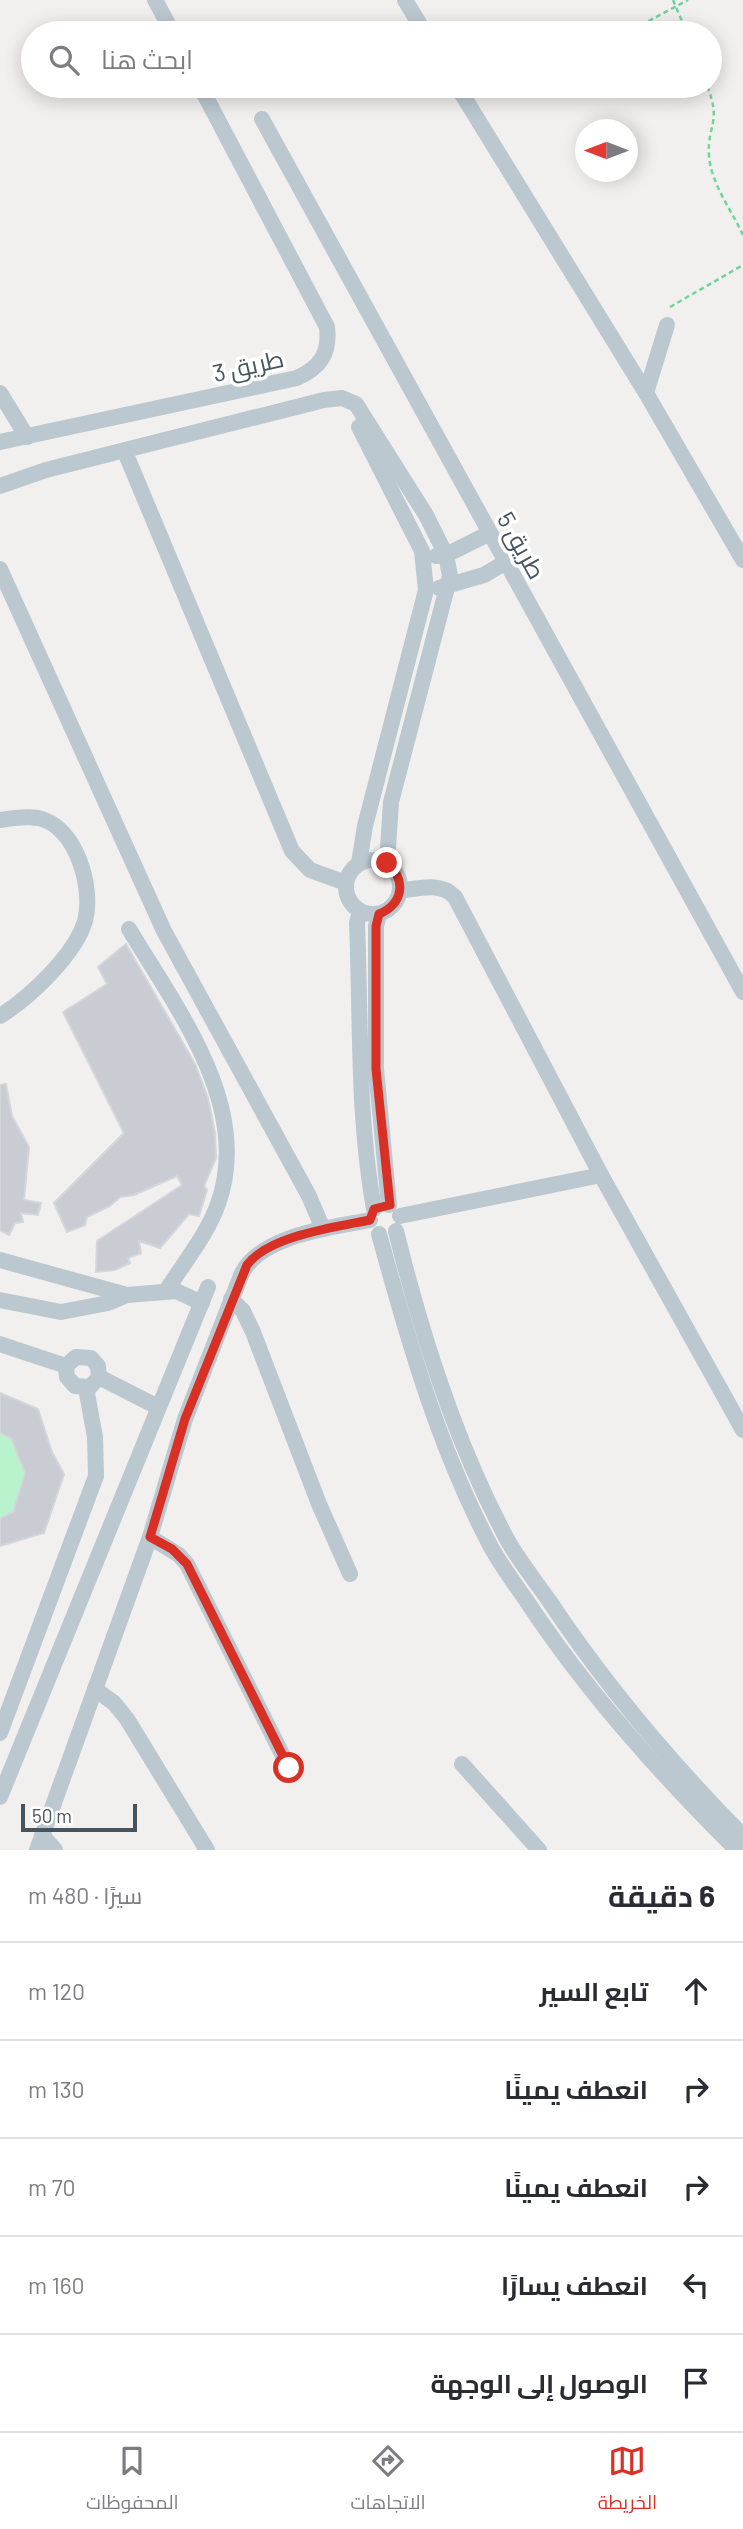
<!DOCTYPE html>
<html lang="ar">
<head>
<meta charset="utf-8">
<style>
	:root { --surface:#fff; --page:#f7f7f7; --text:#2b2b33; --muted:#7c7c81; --line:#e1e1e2; --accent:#d93025 }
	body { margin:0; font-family:Barlow,Cairo,sans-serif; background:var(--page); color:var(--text); direction:rtl }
	.compass { position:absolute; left:575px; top:119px; width:63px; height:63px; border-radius:50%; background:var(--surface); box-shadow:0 4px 18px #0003; rotate:270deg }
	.scale { position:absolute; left:21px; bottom:18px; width:116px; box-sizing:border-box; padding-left:7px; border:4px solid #45545f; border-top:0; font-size:19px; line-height:24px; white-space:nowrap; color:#45545f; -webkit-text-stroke:5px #fff; paint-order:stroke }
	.stop { position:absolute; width:21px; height:21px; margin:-16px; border:5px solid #d93025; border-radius:50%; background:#fff }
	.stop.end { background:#d93025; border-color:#fff; box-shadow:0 2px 7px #0008 }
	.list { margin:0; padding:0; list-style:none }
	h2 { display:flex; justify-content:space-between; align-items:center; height:91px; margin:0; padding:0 28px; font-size:30px }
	h2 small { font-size:23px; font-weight:400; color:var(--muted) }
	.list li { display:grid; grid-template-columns:46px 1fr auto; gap:21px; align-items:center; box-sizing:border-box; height:98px; padding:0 28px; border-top:2px solid var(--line) }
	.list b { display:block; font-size:26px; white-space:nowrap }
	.list em { font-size:23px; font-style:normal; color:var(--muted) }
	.icon { flex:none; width:38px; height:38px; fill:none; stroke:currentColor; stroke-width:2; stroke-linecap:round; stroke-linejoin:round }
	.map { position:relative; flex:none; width:743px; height:1850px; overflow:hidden; direction:ltr }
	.search { position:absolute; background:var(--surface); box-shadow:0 4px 18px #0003; left:21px; right:21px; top:21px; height:77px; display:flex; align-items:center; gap:18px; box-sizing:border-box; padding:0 24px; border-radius:38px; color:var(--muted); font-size:26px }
	.sheet { height:581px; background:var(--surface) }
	nav { display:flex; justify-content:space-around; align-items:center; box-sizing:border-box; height:98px; border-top:2px solid var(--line); background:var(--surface); font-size:19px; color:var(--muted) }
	nav a { display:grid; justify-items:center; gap:4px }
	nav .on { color:var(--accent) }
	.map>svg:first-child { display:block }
</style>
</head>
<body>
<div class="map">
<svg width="743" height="1850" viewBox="0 0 743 1850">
	<rect width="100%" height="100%" fill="#f2efef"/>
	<polygon fill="#b9f3cd" points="0,1433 11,1438 25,1473 13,1512 0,1518"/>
	<g fill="#c9ccd2" stroke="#d3d6db" stroke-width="2">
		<polygon points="126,944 195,1064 208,1098 215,1133 216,1158 204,1186 207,1190 199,1216 189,1214 160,1248 139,1241 141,1253 128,1258 130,1263 115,1270 96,1272 97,1241 182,1185 177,1176 134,1195 120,1197 110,1206 87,1217 85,1225 67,1232 54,1203 124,1133 63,1012 107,984 98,967"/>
		<polygon points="6,1084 12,1116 29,1147 24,1200 41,1203 38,1215 21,1213 23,1222 15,1223 9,1235 0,1230 0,1085"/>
		<polygon points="0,1393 38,1409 52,1452 64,1474 44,1533 0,1546 0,1518 13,1512 25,1473 11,1438 0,1433"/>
	</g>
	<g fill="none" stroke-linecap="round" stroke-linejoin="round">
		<g stroke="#6ed59d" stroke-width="2.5" stroke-dasharray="5 3.5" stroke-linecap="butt">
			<polyline points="673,0 687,33"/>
			<polyline points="626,33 688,0"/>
			<path d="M707,86C722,122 707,125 709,155C710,182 732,211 743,235"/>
			<polyline points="670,307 743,265"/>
		</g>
		<g stroke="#bbc8d0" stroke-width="16">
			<polyline points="155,0 173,33"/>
			<polyline points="405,0 425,33"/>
			<polyline points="457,86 646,393 743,560"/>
			<polyline points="506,86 526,90"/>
			<polyline points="262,119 743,992"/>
			<polyline points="0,393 27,437"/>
			<polyline points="646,393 667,325"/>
			<path d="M0,442L297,378C321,367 330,353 327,327L200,86"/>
			<polyline points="125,452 292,851 310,870 346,883"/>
			<polyline points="0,486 46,470 324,400 342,398 356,404 426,515 446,555 450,576 391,802 387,863"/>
			<polyline points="436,556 446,555 490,533"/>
			<polyline points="0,569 164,931 309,1196 323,1229"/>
			<polyline points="439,588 484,575 506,562"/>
			<path d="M0,820C12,818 25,816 38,818C76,825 94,888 85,921C75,955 29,998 0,1016"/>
			<circle cx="373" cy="887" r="27"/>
			<polyline points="359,863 365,826 426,590 422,551 359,427"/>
			<path d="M400,891C419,888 441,882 455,897L601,1175L743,1430"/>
			<path d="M360,911L357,923C361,1019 357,1115 374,1209"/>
			<polyline points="379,914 376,926 376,1069 389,1205"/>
			<path d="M129,929C177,1009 253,1107 218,1204C207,1235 183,1264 166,1291"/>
			<polyline points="400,1216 601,1175"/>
			<path d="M396,1231C422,1337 456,1445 508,1541C520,1562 536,1582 550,1602C606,1686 672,1764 743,1836"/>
			<path d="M379,1234C408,1340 439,1449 491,1547C501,1565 514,1583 526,1600C586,1691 659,1773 737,1850"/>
			<polyline points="0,1260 127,1295"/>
			<polyline points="231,1299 243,1311 253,1332 319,1504 350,1574"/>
			<polyline points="0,1300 61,1312 108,1303 127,1295 176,1291 202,1303"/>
			<polyline points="0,1344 66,1366"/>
			<polyline points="99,1377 90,1387 75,1386 67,1377 66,1366 76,1357 91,1358 98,1366 99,1377 158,1407"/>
			<polyline points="150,1537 179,1555 187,1564 289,1768"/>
			<polyline points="95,1689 114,1703 127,1719 207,1850"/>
			<polyline points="0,1733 96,1476 95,1437 86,1388"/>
			<polyline points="462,1764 539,1850"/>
			<polyline points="0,1797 208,1287"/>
			<polyline points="42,1835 55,1850"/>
			<path d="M37,1850L150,1537L185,1419L242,1273C262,1235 330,1228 370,1220"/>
		</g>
	</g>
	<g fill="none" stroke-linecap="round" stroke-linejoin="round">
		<path stroke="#d93025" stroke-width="9" d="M289,1768L187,1564L172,1549L150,1537L185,1419L247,1265C268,1236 336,1227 370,1220L374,1209L390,1205L376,1069V926L379,914C403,904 407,880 387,863"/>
	</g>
	<g text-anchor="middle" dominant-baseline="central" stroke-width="7" stroke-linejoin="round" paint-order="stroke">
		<g font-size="24" fill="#45545f" stroke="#fff">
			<text transform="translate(248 365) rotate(-13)">طريق 3</text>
			<text transform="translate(522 545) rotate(61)">طريق 5</text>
		</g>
	</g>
</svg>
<svg class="compass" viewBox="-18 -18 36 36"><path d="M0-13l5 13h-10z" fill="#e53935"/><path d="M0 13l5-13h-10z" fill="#7c7c81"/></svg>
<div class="scale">50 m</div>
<div class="stop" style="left:289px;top:1768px"></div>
<div class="stop end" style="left:387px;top:863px"></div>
<div class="search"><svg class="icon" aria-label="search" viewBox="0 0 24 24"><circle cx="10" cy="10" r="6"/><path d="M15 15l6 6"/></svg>ابحث هنا</div>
</div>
<section class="sheet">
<h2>6 دقيقة<small>سيرًا · 480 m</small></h2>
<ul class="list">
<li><svg class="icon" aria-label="ahead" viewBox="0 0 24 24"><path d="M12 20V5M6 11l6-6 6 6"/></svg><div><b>تابع السير</b></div><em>120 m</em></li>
<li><svg class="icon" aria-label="right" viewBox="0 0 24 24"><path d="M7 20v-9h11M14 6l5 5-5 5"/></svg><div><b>انعطف يمينًا</b></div><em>130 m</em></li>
<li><svg class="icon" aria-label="right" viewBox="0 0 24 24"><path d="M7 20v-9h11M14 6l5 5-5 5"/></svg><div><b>انعطف يمينًا</b></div><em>70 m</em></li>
<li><svg class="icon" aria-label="left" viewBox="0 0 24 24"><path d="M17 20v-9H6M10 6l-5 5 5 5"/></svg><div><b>انعطف يسارًا</b></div><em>160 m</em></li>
<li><svg class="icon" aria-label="arrive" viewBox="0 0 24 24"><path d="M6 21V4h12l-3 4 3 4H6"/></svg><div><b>الوصول إلى الوجهة</b></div></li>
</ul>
</section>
<nav>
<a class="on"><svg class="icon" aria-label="map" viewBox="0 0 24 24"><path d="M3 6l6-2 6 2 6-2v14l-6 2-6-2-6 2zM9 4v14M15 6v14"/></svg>الخريطة</a>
<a><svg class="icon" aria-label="directions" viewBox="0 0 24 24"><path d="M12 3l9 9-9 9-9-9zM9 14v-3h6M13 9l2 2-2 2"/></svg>الاتجاهات</a>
<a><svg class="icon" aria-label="saved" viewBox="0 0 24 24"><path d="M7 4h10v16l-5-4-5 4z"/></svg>المحفوظات</a>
</nav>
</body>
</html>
